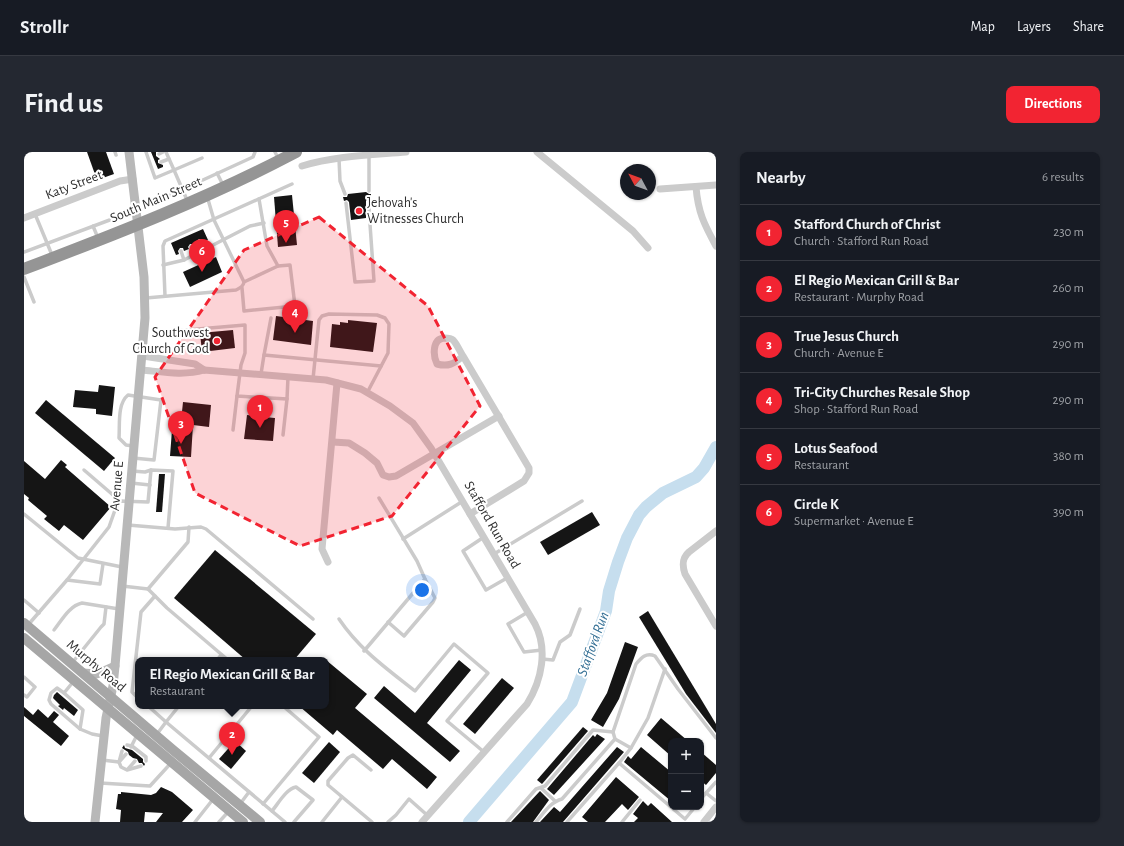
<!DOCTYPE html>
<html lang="en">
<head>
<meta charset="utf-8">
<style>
	:root { --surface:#171b24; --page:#242831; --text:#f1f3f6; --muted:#9ea1a6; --line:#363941; --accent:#f22432 }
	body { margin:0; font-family:"Alegreya Sans",sans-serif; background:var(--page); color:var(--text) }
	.controls { position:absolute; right:12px; bottom:12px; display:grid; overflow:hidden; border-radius:8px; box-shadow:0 1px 3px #0004 }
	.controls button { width:36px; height:36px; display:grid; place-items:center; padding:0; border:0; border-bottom:1px solid var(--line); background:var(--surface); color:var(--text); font:20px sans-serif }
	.compass { position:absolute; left:596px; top:12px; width:36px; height:36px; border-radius:50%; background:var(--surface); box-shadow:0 1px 3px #0004; rotate:311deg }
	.you { position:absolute; left:398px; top:438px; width:14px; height:14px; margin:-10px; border:3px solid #fff; border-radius:50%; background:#1a73e8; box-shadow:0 0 0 6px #1a73e833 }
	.badge { display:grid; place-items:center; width:26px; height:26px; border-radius:50%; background:var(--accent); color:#fff; font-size:13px; font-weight:700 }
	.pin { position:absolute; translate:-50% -33px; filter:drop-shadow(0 1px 2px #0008) }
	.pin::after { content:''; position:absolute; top:21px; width:14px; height:12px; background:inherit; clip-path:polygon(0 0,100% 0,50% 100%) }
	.popup { position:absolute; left:111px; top:505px; width:194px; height:52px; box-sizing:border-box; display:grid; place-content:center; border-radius:8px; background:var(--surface); filter:drop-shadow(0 1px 3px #0005); font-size:13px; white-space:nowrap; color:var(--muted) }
	.popup b { font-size:15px; color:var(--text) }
	.popup::after { content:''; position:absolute; left:50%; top:100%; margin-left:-8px; border:8px solid transparent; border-top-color:var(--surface) }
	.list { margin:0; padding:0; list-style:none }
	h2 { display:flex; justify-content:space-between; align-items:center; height:52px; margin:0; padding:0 16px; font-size:17px }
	h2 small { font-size:13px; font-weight:400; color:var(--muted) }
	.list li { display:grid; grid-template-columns:26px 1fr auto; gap:12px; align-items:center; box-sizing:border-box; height:56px; padding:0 16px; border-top:1px solid var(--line) }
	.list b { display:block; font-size:15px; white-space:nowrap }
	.list p { margin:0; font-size:13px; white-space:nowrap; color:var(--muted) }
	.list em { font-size:13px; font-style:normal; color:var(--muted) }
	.map { position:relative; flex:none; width:692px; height:670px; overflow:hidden; border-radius:8px }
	header { display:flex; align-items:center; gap:24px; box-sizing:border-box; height:56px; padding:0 20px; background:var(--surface); border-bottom:1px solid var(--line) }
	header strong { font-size:19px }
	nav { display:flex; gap:22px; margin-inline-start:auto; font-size:14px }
	.intro { display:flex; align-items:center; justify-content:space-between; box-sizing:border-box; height:96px; padding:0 24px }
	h1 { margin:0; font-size:28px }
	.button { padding:10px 18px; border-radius:8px; background:var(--accent); color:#fff; font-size:14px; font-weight:700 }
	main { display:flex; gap:24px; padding:0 24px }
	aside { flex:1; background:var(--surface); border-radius:8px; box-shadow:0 1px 3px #0004 }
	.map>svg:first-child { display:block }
</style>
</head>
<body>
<header>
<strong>Strollr</strong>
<nav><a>Map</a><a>Layers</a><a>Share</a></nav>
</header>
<div class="intro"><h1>Find us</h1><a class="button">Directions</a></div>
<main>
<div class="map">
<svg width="692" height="670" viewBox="0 0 692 670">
	<rect width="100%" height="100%" fill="#fff"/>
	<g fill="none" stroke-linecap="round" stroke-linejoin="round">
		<polyline stroke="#c6deee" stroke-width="12" points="445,670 548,550 582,459 585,439 594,410 603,386 615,363 622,355 639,341 672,325 680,316 692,295"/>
	</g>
	<g fill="#151515">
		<polygon points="63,0 82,0 90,22 73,28"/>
		<polygon points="127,0 132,0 132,4 136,7 134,8 134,11 139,13 139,15 134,17"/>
		<polygon points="342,40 345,42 347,42 347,45 344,45 342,49 342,66 327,68 325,50 323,48 320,49 319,45 323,45 324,42"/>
		<polygon points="268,43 273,93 254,95 250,45"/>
		<polygon points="179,77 184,88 180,90 178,88 175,87 173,89 174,93 170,95 168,92 166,92 164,95 165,97 160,99 159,96 156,96 154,99 155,102 152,103 147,91"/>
		<polygon points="192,105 198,120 166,135 159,120"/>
		<polygon points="252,164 289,169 287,193 249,188"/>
		<polygon points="324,168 353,171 349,200 306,195 308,172 316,173 316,170 324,171"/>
		<polygon points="209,178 211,196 178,200 176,181"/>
		<polygon points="75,233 91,235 88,264 72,262 72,257 49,255 51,238 74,240"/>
		<polygon points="22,248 91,306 80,319 11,261"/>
		<polygon points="159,250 187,253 185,275 169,273 167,305 146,304 148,278 156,279"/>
		<polygon points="234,255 241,256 240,265 251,266 249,289 220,287 223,263 233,264"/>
		<polygon points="37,308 43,313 41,315 87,355 59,388 40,373 35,379 20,367 23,364 4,348 5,346 0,342 0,309 21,327"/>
		<polygon points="135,322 141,322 138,360 132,360"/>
		<polygon points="568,360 576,373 524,403 516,390"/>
		<polygon points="191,398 292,482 270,508 222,508 150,446"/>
		<polygon points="624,459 692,572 692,581 662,542 615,465"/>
		<polygon points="601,490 614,495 595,547 579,575 567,568 583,541"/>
		<polygon points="302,508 343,542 331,556 413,625 403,637 368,607 359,617 313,578 309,583 275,554 302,554"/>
		<polygon points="435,508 447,518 403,571 436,599 426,610 350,546 360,534 391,561"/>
		<polygon points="478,526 490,536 451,582 439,572"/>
		<polygon points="33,540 54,558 50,564 40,556 39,558 34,554 36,553 29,546 30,543"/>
		<polygon points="0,555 9,563 14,557 24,566 30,559 35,563 29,570 45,584 37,594 0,564"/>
		<polygon points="637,566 664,589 647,589 647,604 623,583"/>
		<polygon points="559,575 564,579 518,632 513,628"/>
		<polygon points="573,582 581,587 530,643 523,637 569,583 571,585"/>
		<polygon points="211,589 222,599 207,617 195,607"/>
		<polygon points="305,590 316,600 290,631 278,621"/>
		<polygon points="100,593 101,596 108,598 119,607 119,610 121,612 120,614 118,611 115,611 113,607 109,606 105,603 104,600 98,596"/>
		<polygon points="593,595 600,600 539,670 516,670 530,655 536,660"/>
		<polygon points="617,595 647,620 647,649 600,610 604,604 607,607"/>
		<polygon points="677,600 692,613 692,621 682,633 677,629"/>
		<polygon points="592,625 615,645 604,658 598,652 581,670 564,670 558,665"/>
		<polygon points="137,635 148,640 169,658 158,670 132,670 139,661 121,660 120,670 96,670 97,658 92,657 94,642 97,642 97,640 127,643 132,641"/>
		<polygon points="516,639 525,648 509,670 487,670"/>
		<polygon points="619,649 624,654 627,651 648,670 610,670 614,666 609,662"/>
	</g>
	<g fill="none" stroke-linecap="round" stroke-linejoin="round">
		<g stroke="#cbcbcb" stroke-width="3.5">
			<polyline points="91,0 92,3"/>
			<polyline points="122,0 131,26 150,18 163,48"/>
			<polyline points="142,0 150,18 178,6"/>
			<polyline points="251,0 254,6"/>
			<polyline points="135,2 139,0"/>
			<polyline points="315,7 316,29 321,42"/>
			<polyline points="137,10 145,7"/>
			<polyline points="193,21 199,33"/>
			<polyline points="345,39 345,4"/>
			<polyline points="144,44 229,5 231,0"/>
			<polyline points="322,51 331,130 350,129 345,58 346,48"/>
			<polyline points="11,62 28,103"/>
			<polyline points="69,74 74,86"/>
			<polyline points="176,90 180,98"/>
			<polyline points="167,95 171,102"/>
			<polyline points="157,99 160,108"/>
			<polyline points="0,100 99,63"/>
			<polyline points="139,113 160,108 226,74 240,71"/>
			<polyline points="0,125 10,150"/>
			<polyline points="220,130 254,114 243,94 235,47"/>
			<polyline points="218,136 220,159 271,154 266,113 254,114"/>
			<polyline points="141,144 139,94 141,89 268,32"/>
			<path d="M122,146L212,138C216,136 219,135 220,130L190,68L183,44"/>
			<polyline points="139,180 221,173 221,201 217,213 213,244 263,247 264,225"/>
			<polyline points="240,203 247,166"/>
			<polyline points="237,222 240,203 357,214"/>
			<polyline points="289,227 295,168 298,164 305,162 353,163 361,166 365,172 364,201 343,241"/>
			<polyline points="209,278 213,244"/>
			<polyline points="259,283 263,247"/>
			<path d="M109,294L102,293L95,286C96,273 93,252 104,243L137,248L130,308L109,306"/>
			<polyline points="60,318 96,349"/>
			<polyline points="108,319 121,320 127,318 149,319 144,376"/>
			<polyline points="107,331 126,333"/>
			<polyline points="0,362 54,406 98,415"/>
			<polyline points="104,373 151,377 177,375 182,377 289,467"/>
			<polyline points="460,385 439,399 462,438 483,426"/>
			<polyline points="379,387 439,349"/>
			<polyline points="470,402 558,349"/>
			<polyline points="43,428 76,432 79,412"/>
			<polyline points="98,434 124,437 164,390 165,375"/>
			<polyline points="124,437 143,456 204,508"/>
			<polyline points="0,448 15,461"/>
			<polyline points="504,460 484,472 500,500 518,498"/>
			<path d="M315,467C336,498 362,516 391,539L430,492L464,521L423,569L460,600"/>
			<polyline points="364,470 380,484 409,450 411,446 401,427"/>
			<polyline points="4,473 43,428 85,375 91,358 96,349 124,350 127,318"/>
			<path d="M30,478C38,468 45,454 58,451L95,457"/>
			<polyline points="340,499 401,427 393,409 355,346"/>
			<polyline points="518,507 529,508 536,490 546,483 556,457"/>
			<polyline points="193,508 197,503"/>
			<polyline points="48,511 77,475 80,472 82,455"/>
			<polyline points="0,525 11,535 3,545 0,543"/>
			<polyline points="49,530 40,541 59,558 56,577 68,582 79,584"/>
			<polyline points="40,541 33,536 27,541 25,548 27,552 56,577"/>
			<polyline points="114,546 108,540 117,460 131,444"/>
			<polyline points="124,554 142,570 155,554"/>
			<polyline points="133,582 142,570 261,670"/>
			<polyline points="591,587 607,596"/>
			<polyline points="103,593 108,594 122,605 122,609"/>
			<polyline points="107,595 113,583"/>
			<polyline points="98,599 95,610 97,615 103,618 117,614"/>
			<polyline points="185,606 228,554"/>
			<polyline points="78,608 95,610 102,602"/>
			<polyline points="595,611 607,596 624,566 641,517"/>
			<polyline points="104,617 111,609"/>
			<polyline points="347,618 329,603 324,606 304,629 304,633 348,670"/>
			<polyline points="692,630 682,641 692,649"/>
			<polyline points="76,631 126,634 147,611"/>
			<polyline points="517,636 531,649"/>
			<polyline points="677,647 682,641"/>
			<polyline points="216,652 225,640"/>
			<polyline points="239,652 295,585 259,554"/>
			<path d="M248,659C254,652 262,637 272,635L289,648L270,670"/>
			<polyline points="171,670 190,646"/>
			<polyline points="195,670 205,659"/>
			<polyline points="298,670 318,645"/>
			<polyline points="364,670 372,663 385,647 403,663"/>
			<polyline points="483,670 512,637 521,634 569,578 589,580"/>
			<path d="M512,670C519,662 526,650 538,647L591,587L589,580L612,512C617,506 622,500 631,504L654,537L692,586"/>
			<polyline points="543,670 595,611 661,667 671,655"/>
			<polyline points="598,670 616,648"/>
		</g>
		<g stroke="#cbcbcb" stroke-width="7">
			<polyline points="513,0 609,79 624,96"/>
			<path d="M278,14C311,4 348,3 382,0"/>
			<path d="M672,35C674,60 680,72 692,94"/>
			<polyline points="636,37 692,33"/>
			<polyline points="0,66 96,29 109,27"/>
			<polyline points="119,204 171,212 180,218"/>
			<path d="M439,204C430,212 424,215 413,212C409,204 408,187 420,186C423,186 427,186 429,188C433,192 436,200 439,204L505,316V321L500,329L446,362"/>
			<path d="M118,218C139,220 160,224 180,218L302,228L337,237L366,254L389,271L407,296L511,472C524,497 518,528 503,552L398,670"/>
			<polyline points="309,290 325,291 341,301 353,311 359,323 365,325 372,324 475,264"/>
			<path d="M692,379L665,400C658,406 658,413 661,422L692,474"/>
			<polyline points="304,410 298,397 313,231"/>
			<polyline points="680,670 692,655"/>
		</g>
		<g stroke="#b8b8b8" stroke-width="9">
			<polyline points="59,521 73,522 91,514"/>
			<polyline points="71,670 82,566 89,534 91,514 121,166 120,125 105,0"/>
		</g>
		<g stroke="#a6a6a6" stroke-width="10">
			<polyline points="0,471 149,598 236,670"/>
			<polyline points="0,486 219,670"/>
		</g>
		<path stroke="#959595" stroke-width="12" d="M0,117C92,82 185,46 272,0"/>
	</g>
	<path fill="#f22432" fill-opacity="0.2" stroke="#f22432" stroke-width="3" stroke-dasharray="8 5" stroke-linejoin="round" d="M295,65L404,154L456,254L368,364L276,394L171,341L131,225L220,98Z"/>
	<g fill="#f22432" stroke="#fff" stroke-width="1.5">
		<circle cx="335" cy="59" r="4"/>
		<circle cx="193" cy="189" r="4"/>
	</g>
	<g text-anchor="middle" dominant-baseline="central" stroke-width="4" stroke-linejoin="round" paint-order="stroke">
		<g font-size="14" fill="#2e2e2e" stroke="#fff">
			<text transform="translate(50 33) rotate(-21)">Katy Street</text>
			<text transform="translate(132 48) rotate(-23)">South Main Street</text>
			<text transform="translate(93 334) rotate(-85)">Avenue E</text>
			<text transform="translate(468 373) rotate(60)">Stafford Run Road</text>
			<text transform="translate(72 514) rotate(40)">Murphy Road</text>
		</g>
		<g font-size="14" fill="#2e2e2e" stroke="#fff" text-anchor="start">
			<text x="343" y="51">Jehovah's<tspan x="343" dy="16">Witnesses Church</tspan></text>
			<text x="185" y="181" text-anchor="end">Southwest<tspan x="185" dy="16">Church of God</tspan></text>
		</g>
		<g font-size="15" font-style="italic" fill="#367196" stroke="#fff">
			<text transform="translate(569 492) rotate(-70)">Stafford Run</text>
		</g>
	</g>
</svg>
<div class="controls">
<button>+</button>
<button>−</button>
</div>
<svg class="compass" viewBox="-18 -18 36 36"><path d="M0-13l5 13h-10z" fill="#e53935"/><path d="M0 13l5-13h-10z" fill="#9ea1a6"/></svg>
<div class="you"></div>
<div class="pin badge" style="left:236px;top:276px">1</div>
<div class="pin badge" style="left:208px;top:603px">2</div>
<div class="popup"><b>El Regio Mexican Grill &amp; Bar</b>Restaurant</div>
<div class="pin badge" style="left:157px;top:292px">3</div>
<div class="pin badge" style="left:271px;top:181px">4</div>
<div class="pin badge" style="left:262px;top:91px">5</div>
<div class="pin badge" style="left:178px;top:120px">6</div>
</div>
<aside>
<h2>Nearby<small>6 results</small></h2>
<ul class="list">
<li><span class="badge">1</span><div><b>Stafford Church of Christ</b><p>Church · Stafford Run Road</p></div><em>230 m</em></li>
<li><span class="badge">2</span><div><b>El Regio Mexican Grill &amp; Bar</b><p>Restaurant · Murphy Road</p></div><em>260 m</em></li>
<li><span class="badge">3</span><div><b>True Jesus Church</b><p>Church · Avenue E</p></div><em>290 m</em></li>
<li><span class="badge">4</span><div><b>Tri-City Churches Resale Shop</b><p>Shop · Stafford Run Road</p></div><em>290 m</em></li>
<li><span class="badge">5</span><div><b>Lotus Seafood</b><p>Restaurant</p></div><em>380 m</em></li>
<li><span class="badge">6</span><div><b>Circle K</b><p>Supermarket · Avenue E</p></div><em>390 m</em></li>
</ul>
</aside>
</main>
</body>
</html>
